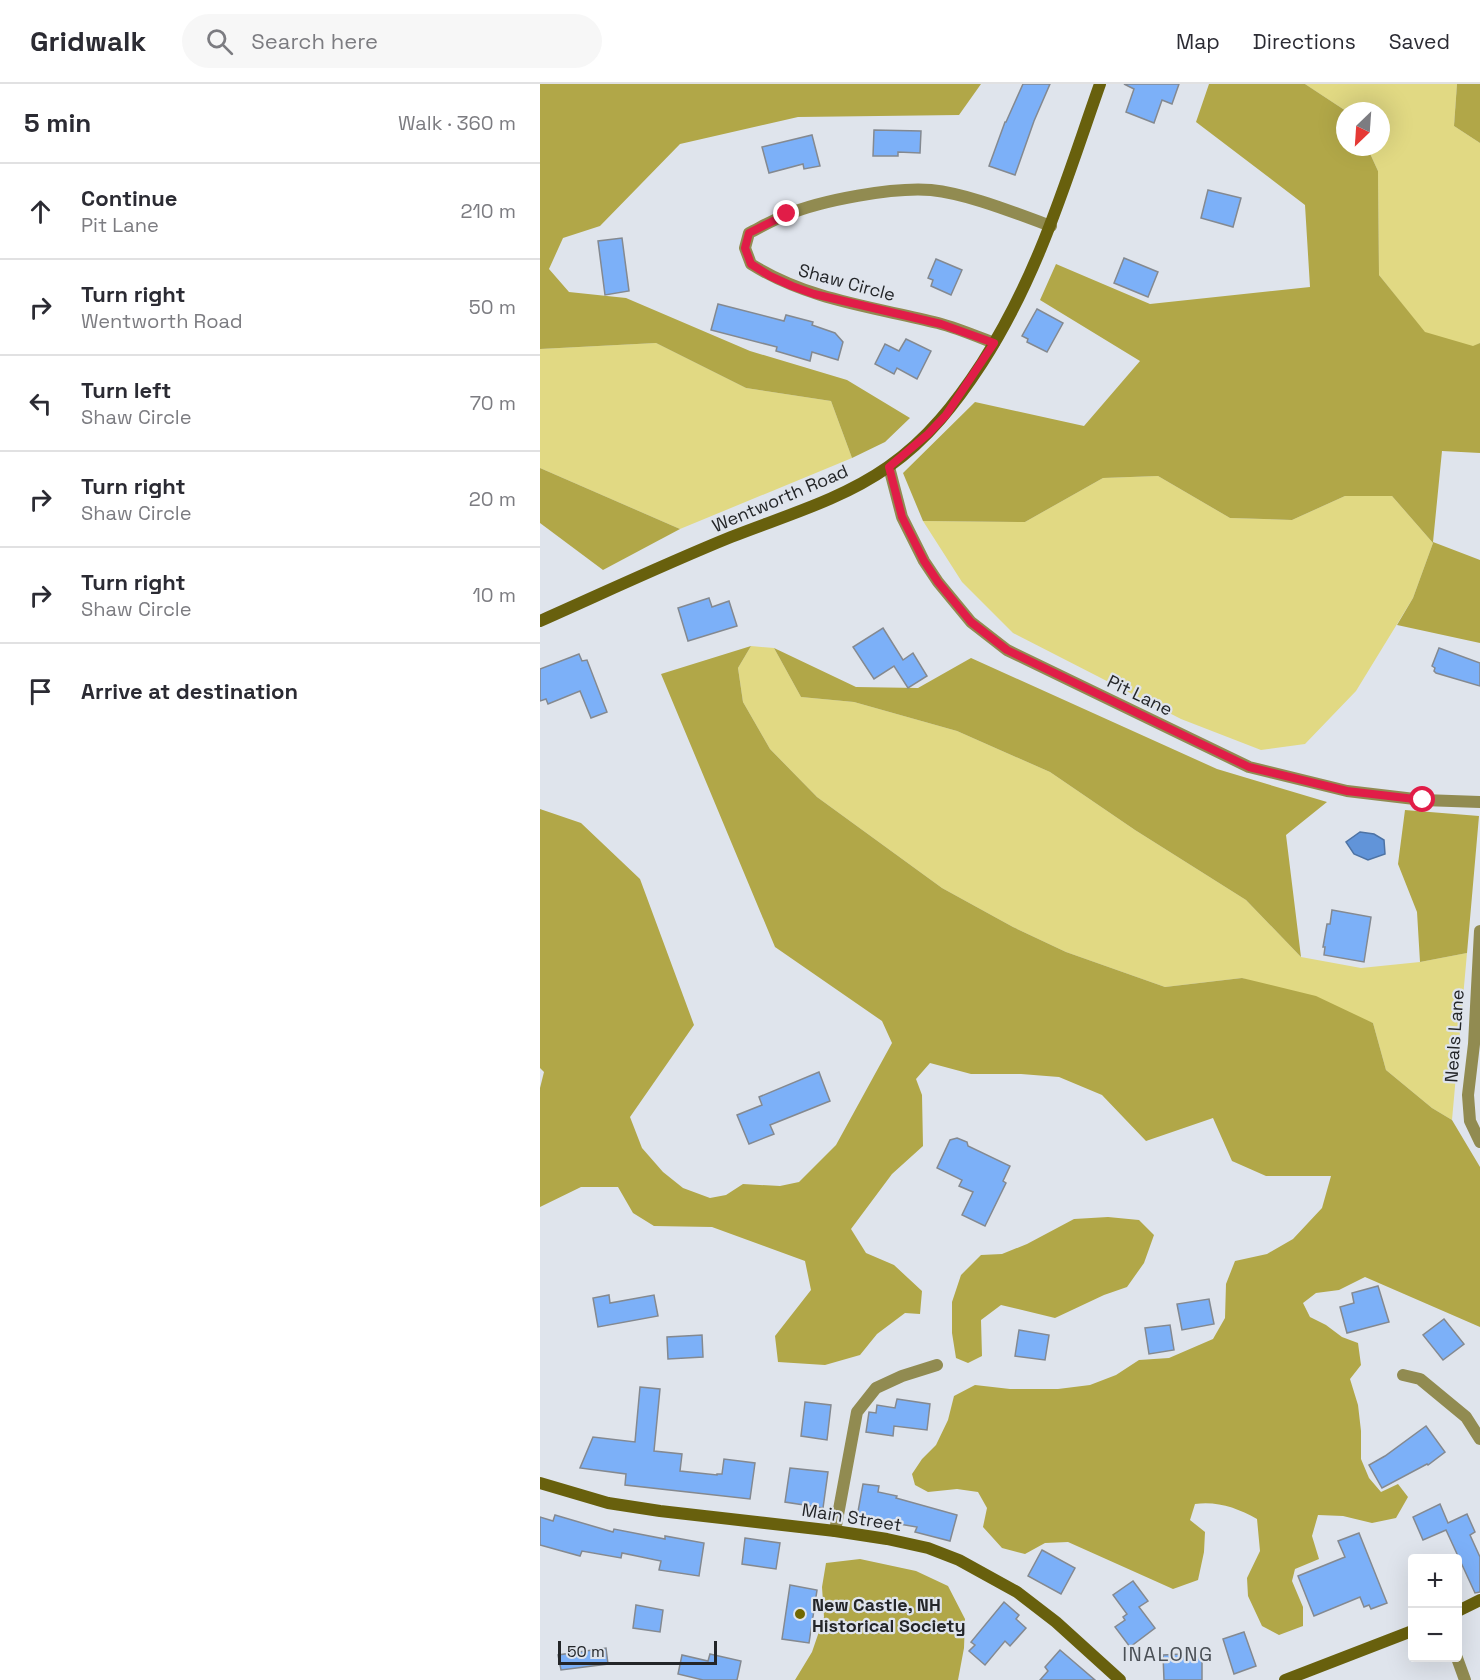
<!DOCTYPE html>
<html lang="en">
<head>
<meta charset="utf-8">
<style>
	:root { --surface:#fff; --page:#f7f7f7; --text:#2b2b33; --muted:#7c7c81; --line:#e1e1e2 }
	body { margin:0; font-family:"Space Grotesk",sans-serif; background:var(--page); color:var(--text) }
	.controls { position:absolute; right:18px; bottom:18px; display:grid; overflow:hidden; border-radius:6px; box-shadow:0 6px 24px #0002 }
	.controls button { width:54px; height:54px; display:grid; place-items:center; padding:0; border:0; border-bottom:2px solid var(--line); background:var(--surface); color:var(--text); font:30px sans-serif }
	.compass { position:absolute; left:796px; top:18px; width:54px; height:54px; border-radius:50%; background:var(--surface); box-shadow:0 6px 24px #0002; rotate:205deg }
	.scale { position:absolute; left:18px; bottom:15px; width:159px; box-sizing:border-box; padding-left:6px; border:3px solid #232528; border-top:0; font-size:16px; line-height:21px; white-space:nowrap; color:#232528; -webkit-text-stroke:4px #dfe4ec; paint-order:stroke }
	.stop { position:absolute; width:18px; height:18px; margin:-14px; border:4px solid #e11d48; border-radius:50%; background:#fff }
	.stop.end { background:#e11d48; border-color:#fff; box-shadow:0 2px 6px #0008 }
	.list { margin:0; padding:0; list-style:none }
	h2 { display:flex; justify-content:space-between; align-items:center; height:78px; margin:0; padding:0 24px; font-size:26px }
	h2 small { font-size:20px; font-weight:400; color:var(--muted) }
	.list li { display:grid; grid-template-columns:39px 1fr auto; gap:18px; align-items:center; box-sizing:border-box; height:96px; padding:0 24px; border-top:2px solid var(--line) }
	.list b { display:block; font-size:22px; white-space:nowrap }
	.list p { margin:0; font-size:20px; white-space:nowrap; color:var(--muted) }
	.list em { font-size:20px; font-style:normal; color:var(--muted) }
	.icon { flex:none; width:33px; height:33px; fill:none; stroke:currentColor; stroke-width:2; stroke-linecap:round; stroke-linejoin:round }
	.map { position:relative; flex:none; width:940px; height:1596px; overflow:hidden }
	header { display:flex; align-items:center; gap:36px; box-sizing:border-box; height:84px; padding:0 30px; background:var(--surface); border-bottom:2px solid var(--line) }
	header strong { font-size:28px }
	nav { display:flex; gap:33px; margin-inline-start:auto; font-size:21px }
	.search { width:420px; height:54px; background:var(--page); display:flex; align-items:center; gap:15px; box-sizing:border-box; padding:0 21px; border-radius:33px; color:var(--muted); font-size:22px }
	main { display:flex }
	aside { flex:1; background:var(--surface) }
	.map>svg:first-child { display:block }
</style>
</head>
<body>
<header>
<strong>Gridwalk</strong>
<div class="search"><svg class="icon" aria-label="search" viewBox="0 0 24 24"><circle cx="10" cy="10" r="6"/><path d="M15 15l6 6"/></svg>Search here</div>
<nav><a>Map</a><a>Directions</a><a>Saved</a></nav>
</header>
<main>
<aside>
<h2>5 min<small>Walk · 360 m</small></h2>
<ul class="list">
<li><svg class="icon" aria-label="ahead" viewBox="0 0 24 24"><path d="M12 20V5M6 11l6-6 6 6"/></svg><div><b>Continue</b><p>Pit Lane</p></div><em>210 m</em></li>
<li><svg class="icon" aria-label="right" viewBox="0 0 24 24"><path d="M7 20v-9h11M14 6l5 5-5 5"/></svg><div><b>Turn right</b><p>Wentworth Road</p></div><em>50 m</em></li>
<li><svg class="icon" aria-label="left" viewBox="0 0 24 24"><path d="M17 20v-9H6M10 6l-5 5 5 5"/></svg><div><b>Turn left</b><p>Shaw Circle</p></div><em>70 m</em></li>
<li><svg class="icon" aria-label="right" viewBox="0 0 24 24"><path d="M7 20v-9h11M14 6l5 5-5 5"/></svg><div><b>Turn right</b><p>Shaw Circle</p></div><em>20 m</em></li>
<li><svg class="icon" aria-label="right" viewBox="0 0 24 24"><path d="M7 20v-9h11M14 6l5 5-5 5"/></svg><div><b>Turn right</b><p>Shaw Circle</p></div><em>10 m</em></li>
<li><svg class="icon" aria-label="arrive" viewBox="0 0 24 24"><path d="M6 21V4h12l-3 4 3 4H6"/></svg><div><b>Arrive at destination</b></div></li>
</ul>
</aside>
<div class="map">
<svg width="940" height="1596" viewBox="0 0 940 1596">
	<rect width="100%" height="100%" fill="#dfe4ec"/>
	<g fill="#e1d983">
		<polygon points="765,0 917,0 914,42 940,59 940,259 933,263 885,249 839,191 838,87 827,63 841,63 841,27 806,27"/>
		<polygon points="116,259 206,304 291,317 312,374 140,445 0,384 0,265"/>
		<polygon points="618,392 690,434 752,436 805,412 852,412 893,459 873,514 816,607 765,660 721,666 641,635 473,549 422,498 383,437 485,438 563,394"/>
		<polygon points="211,562 234,564 261,613 314,618 417,647 510,688 595,746 706,816 761,873 821,884 880,878 927,869 912,1036 892,1024 846,986 833,939 702,894 625,903 526,868 473,843 402,804 277,713 230,665 203,618 198,584"/>
	</g>
	<g fill="#b1a748">
		<polygon points="0,0 441,0 419,31 258,33 140,60 60,142 23,154 9,185 29,208 86,214 210,267 307,296 370,334 345,358 312,374 291,317 206,304 116,259 0,265"/>
		<polygon points="669,0 765,0 806,27 805,63 827,63 838,87 839,191 885,248 933,262 940,259 940,369 902,367 893,458 940,476 940,559 857,541 873,514 893,459 852,412 805,412 752,436 690,434 618,392 563,394 485,438 383,437 363,389 435,318 544,342 600,277 500,216 516,180 610,220 770,203 765,121 656,38"/>
		<polygon points="917,0 940,0 940,59 914,42"/>
		<polygon points="0,384 140,445 63,486 0,439"/>
		<path d="M211,562L198,584L203,618L230,665L277,713L402,804L473,843L526,868L625,903L702,894L776,912L833,939L846,986L892,1024L912,1036L940,1083V1243L825,1193L799,1206L776,1209L763,1219L770,1233L786,1241L802,1253L818,1259L821,1281L810,1295L818,1321L821,1347V1375L829,1394L841,1408L858,1400L868,1413L856,1434L832,1439L803,1432L778,1431L772,1452L779,1475L755,1485L752,1497L763,1523V1542L739,1551L722,1542L708,1512L707,1494L720,1467L717,1435C697,1424 678,1417 655,1420L650,1436L665,1448L664,1468L658,1496L633,1505L528,1458L505,1459L485,1470L462,1464L443,1443L447,1424L438,1408L417,1405L388,1408L375,1401L372,1390L382,1375L396,1361L408,1336L414,1312L435,1301L470,1305H518L550,1301L576,1291L599,1276L629,1274L673,1255L685,1234L686,1200L695,1177L727,1170L753,1155L782,1124L791,1092H726L692,1077L673,1034L606,1057L562,1011L519,993L481,990H431L390,979L376,995L382,1011L383,1062L352,1090L311,1145L326,1169L354,1181L382,1207L380,1230L365,1229L337,1250L320,1271L285,1281L238,1278L235,1252L271,1206L265,1177L172,1143L114,1142L93,1129L78,1103H41L0,1123V1004L4,988L0,984V725L41,739L100,795L154,941L90,1033L102,1064L123,1088L143,1104L170,1114L186,1111L203,1100L240,1102L259,1098L296,1061L352,959L342,937L235,863L121,590Z"/>
		<polygon points="234,564 316,603 378,604 431,574 677,685 787,718 746,751 761,873 706,816 595,746 510,688 417,647 314,618 261,613"/>
		<polygon points="865,726 939,732 927,869 880,878 877,828 858,780"/>
		<polygon points="568,1133 599,1136 614,1151 604,1179 587,1203 564,1211 515,1234 461,1221 441,1236 442,1272 428,1279 416,1274 412,1249 412,1218 421,1191 441,1171 462,1170 487,1160 534,1135"/>
		<polygon points="320,1475 376,1487 408,1502 425,1535 424,1564 418,1596 255,1596 272,1568 284,1533 282,1503 286,1479"/>
	</g>
	<polygon fill="#6194d9" stroke="#4e73a4" stroke-width="1.5" points="820,748 834,750 844,756 845,770 828,776 814,770 806,758"/>
	<g fill="#7cb0f8" stroke="#848990" stroke-width="1.5">
		<polygon points="483,0 510,0 494,37 475,91 449,82 465,38 466,38"/>
		<polygon points="584,0 639,0 632,20 622,16 614,39 586,28 594,5"/>
		<polygon points="334,46 381,47 380,69 358,68 358,72 333,72"/>
		<polygon points="272,51 280,82 264,85 263,80 229,89 222,63"/>
		<polygon points="668,106 701,114 693,143 661,134"/>
		<polygon points="82,154 89,207 65,211 58,157"/>
		<polygon points="584,174 618,188 608,213 574,199"/>
		<polygon points="396,175 422,186 411,211 391,202 393,196 388,194"/>
		<polygon points="178,220 244,237 246,231 273,238 272,241 295,249 303,258 298,276 272,268 270,277 236,267 237,263 171,246"/>
		<polygon points="497,225 523,239 507,268 487,258 488,255 482,252"/>
		<polygon points="366,255 391,267 377,295 357,284 354,290 335,280 345,260 359,267"/>
		<polygon points="169,514 172,523 189,517 197,542 148,557 138,524"/>
		<polygon points="343,544 363,576 373,569 387,592 368,604 354,582 334,595 313,563"/>
		<polygon points="899,564 940,579 940,602 896,589 894,587 895,584 892,582"/>
		<polygon points="39,570 42,577 47,576 67,628 51,634 40,607 8,620 6,615 0,617 0,585"/>
		<polygon points="792,826 831,833 824,878 784,871 785,863 783,863 787,840 790,840"/>
		<polygon points="279,988 290,1017 230,1041 234,1050 209,1060 197,1031 222,1021 219,1013"/>
		<polygon points="417,1054 427,1058 428,1062 470,1082 463,1097 466,1099 445,1142 422,1131 433,1108 419,1102 422,1096 397,1084 410,1056"/>
		<polygon points="838,1202 849,1238 807,1249 800,1223 814,1219 812,1209"/>
		<polygon points="69,1211 70,1219 114,1211 118,1232 58,1243 53,1214"/>
		<polygon points="669,1215 674,1240 642,1246 637,1220"/>
		<polygon points="904,1235 924,1260 903,1276 883,1251"/>
		<polygon points="630,1241 634,1266 609,1270 605,1244"/>
		<polygon points="479,1246 509,1251 505,1276 475,1272"/>
		<polygon points="162,1251 163,1273 128,1275 127,1253"/>
		<polygon points="100,1303 120,1305 114,1367 142,1370 140,1387 177,1391 177,1390 182,1390 184,1375 215,1379 210,1415 85,1401 86,1390 40,1384 53,1353 95,1358"/>
		<polygon points="357,1315 390,1320 387,1346 354,1342 353,1352 326,1348 329,1328 336,1329 337,1321 355,1324"/>
		<polygon points="265,1318 291,1321 287,1356 261,1352"/>
		<polygon points="886,1342 905,1368 888,1381 887,1380 842,1404 829,1381 845,1372"/>
		<polygon points="250,1384 288,1388 283,1424 245,1418"/>
		<polygon points="323,1400 339,1402 338,1408 357,1412 356,1414 417,1431 410,1457 375,1448 377,1443 317,1433"/>
		<polygon points="900,1420 908,1439 927,1430 935,1448 930,1451 940,1473 940,1508 935,1509 906,1446 883,1456 873,1433"/>
		<polygon points="15,1431 73,1448 74,1445 125,1455 125,1452 164,1459 159,1492 119,1486 121,1477 82,1469 81,1474 42,1467 40,1472 0,1461 0,1433 13,1437"/>
		<polygon points="819,1449 847,1519 831,1525 829,1521 824,1523 820,1513 774,1532 758,1492 805,1473 798,1457"/>
		<polygon points="205,1454 240,1459 236,1485 202,1480"/>
		<polygon points="502,1466 535,1484 521,1510 488,1492"/>
		<polygon points="593,1497 608,1517 599,1523 615,1544 590,1563 575,1543 585,1536 583,1533 587,1530 573,1511"/>
		<polygon points="250,1501 277,1506 269,1559 242,1555"/>
		<polygon points="464,1518 479,1531 476,1535 486,1544 470,1562 465,1557 445,1581 429,1567 435,1561 431,1558"/>
		<polygon points="96,1521 123,1526 120,1548 93,1544"/>
		<polygon points="704,1548 716,1582 694,1590 683,1555"/>
		<polygon points="66,1564 68,1580 21,1586 18,1571"/>
		<polygon points="520,1566 555,1596 500,1596 508,1587 505,1583"/>
		<polygon points="662,1569 662,1596 624,1596 623,1571"/>
		<polygon points="170,1570 201,1577 197,1596 163,1596 138,1590 142,1571 168,1577"/>
	</g>
	<g fill="none" stroke-linecap="round" stroke-linejoin="round">
		<g stroke="#918b51" stroke-width="12">
			<path d="M454,259C436,252 417,244 398,239C334,223 268,216 211,180L205,164L209,149C221,143 233,136 246,131C282,116 353,103 391,106C429,110 475,129 511,142"/>
			<polyline points="349,383 362,433 384,477 398,498 431,538 467,566 709,683 807,707 883,716 940,718"/>
			<polyline points="940,847 934,960 928,1011 930,1037 940,1058"/>
			<polyline points="863,1291 880,1295 926,1333 940,1355"/>
			<polyline points="295,1447 317,1328 336,1304 362,1292 397,1281"/>
			<polyline points="917,1574 925,1596"/>
		</g>
		<g stroke="#68600d" stroke-width="12">
			<path d="M0,537C63,509 127,479 191,453C244,432 301,416 348,383C388,355 416,319 442,279C499,190 525,99 560,0"/>
			<polyline points="0,1399 68,1419 120,1427 295,1447 347,1455 388,1464 419,1476 477,1508 516,1538 580,1596"/>
			<polyline points="918,1527 940,1516"/>
			<polyline points="745,1596 872,1547"/>
		</g>
	</g>
	<g fill="none" stroke-linecap="round" stroke-linejoin="round">
		<polyline stroke="#e11d48" stroke-width="8" points="247,130 209,149 205,164 211,180 230,192 252,202 274,210 401,240 454,259 406,331 388,350 349,383 362,433 384,477 398,498 431,538 467,566 709,683 807,707 883,716"/>
	</g>
	<circle fill="#716800" stroke="#dfe4ec" stroke-width="2" cx="260" cy="1530" r="6"/>
	<g text-anchor="middle" dominant-baseline="central" stroke-width="4.5" stroke-linejoin="round" paint-order="stroke">
		<g font-size="18" fill="#232528" stroke="#dfe4ec">
			<text transform="translate(307 198) rotate(15)">Shaw Circle</text>
			<text transform="translate(240 414) rotate(-23)">Wentworth Road</text>
			<text transform="translate(600 611) rotate(26)">Pit Lane</text>
			<text transform="translate(914 952) rotate(-86)">Neals Lane</text>
			<text transform="translate(312 1433) rotate(9)">Main Street</text>
		</g>
		<g font-size="18" font-weight="bold" fill="#232528" stroke="#dfe4ec" text-anchor="start">
			<text x="272" y="1520">New Castle, NH<tspan x="272" dy="21">Historical Society</tspan></text>
		</g>
		<g font-size="20" letter-spacing="1.5" fill="#4b5056" stroke="#dfe4ec">
			<text x="628" y="1570">INALONG</text>
		</g>
	</g>
</svg>
<div class="controls">
<button>+</button>
<button>−</button>
</div>
<svg class="compass" viewBox="-18 -18 36 36"><path d="M0-13l5 13h-10z" fill="#e53935"/><path d="M0 13l5-13h-10z" fill="#7c7c81"/></svg>
<div class="scale">50 m</div>
<div class="stop" style="left:883px;top:716px"></div>
<div class="stop end" style="left:247px;top:130px"></div>
</div>
</main>
</body>
</html>
